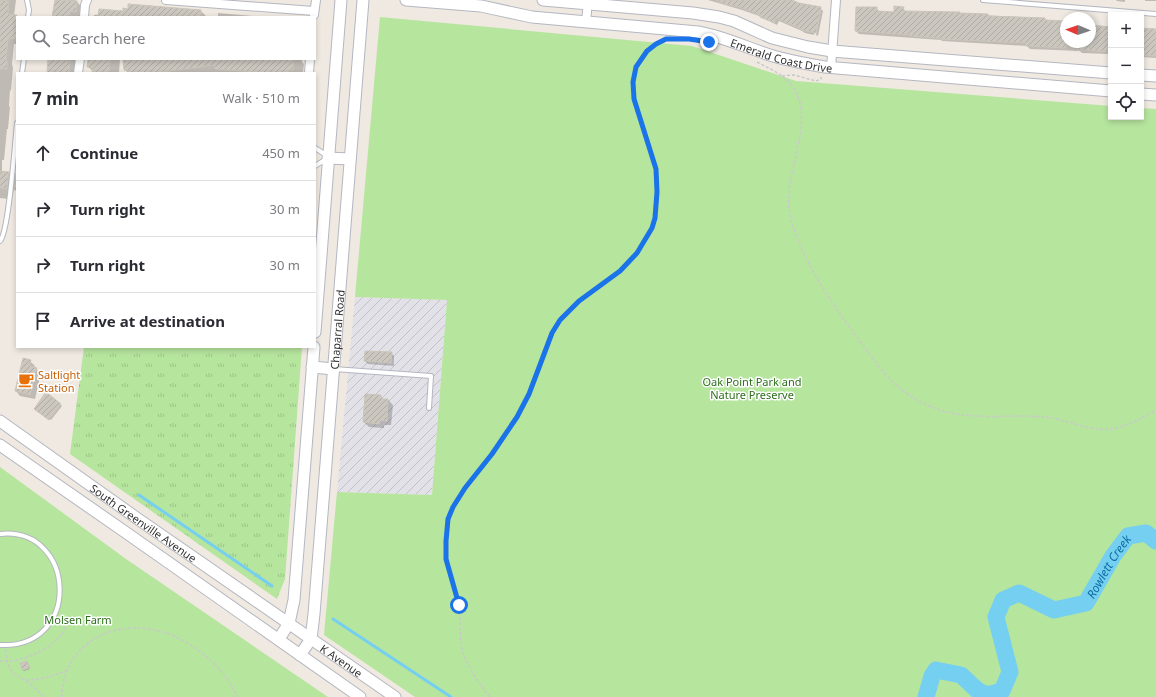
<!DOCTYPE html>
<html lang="en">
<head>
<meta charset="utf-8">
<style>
	:root { --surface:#fff; --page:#f7f7f7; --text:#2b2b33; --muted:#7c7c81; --line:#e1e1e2 }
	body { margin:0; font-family:"Noto Sans",sans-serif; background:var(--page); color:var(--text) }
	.controls { position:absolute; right:12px; top:12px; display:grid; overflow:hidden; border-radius:0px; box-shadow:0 2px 6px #0003 }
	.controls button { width:36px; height:36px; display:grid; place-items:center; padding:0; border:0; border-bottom:1px solid var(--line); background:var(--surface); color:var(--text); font:20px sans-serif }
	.compass { position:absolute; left:1060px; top:12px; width:36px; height:36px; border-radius:50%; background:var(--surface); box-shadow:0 2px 6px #0003; rotate:272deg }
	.stop { position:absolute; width:12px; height:12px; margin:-9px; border:3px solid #1a73e8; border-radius:50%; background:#fff }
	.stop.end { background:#1a73e8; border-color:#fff; box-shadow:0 1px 4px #0008 }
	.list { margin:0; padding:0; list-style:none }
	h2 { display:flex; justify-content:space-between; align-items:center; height:52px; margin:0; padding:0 16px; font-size:17px }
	h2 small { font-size:13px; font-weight:400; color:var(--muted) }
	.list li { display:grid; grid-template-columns:26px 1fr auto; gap:12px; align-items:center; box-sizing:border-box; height:56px; padding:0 16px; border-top:1px solid var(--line) }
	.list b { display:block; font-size:15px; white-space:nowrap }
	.list em { font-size:13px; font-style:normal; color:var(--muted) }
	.icon { flex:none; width:22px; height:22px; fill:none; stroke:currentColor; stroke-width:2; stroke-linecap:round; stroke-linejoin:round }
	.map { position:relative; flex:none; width:1156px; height:697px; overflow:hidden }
	.search { position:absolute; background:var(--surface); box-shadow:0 2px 6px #0003; left:16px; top:16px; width:300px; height:44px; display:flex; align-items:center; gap:10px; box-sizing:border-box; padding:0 14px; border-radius:0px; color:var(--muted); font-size:15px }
	.panel { position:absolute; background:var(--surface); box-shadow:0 2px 6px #0003; left:16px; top:72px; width:300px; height:276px; border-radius:0px }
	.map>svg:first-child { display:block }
</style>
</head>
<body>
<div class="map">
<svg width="1156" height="697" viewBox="0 0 1156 697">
	<defs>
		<pattern id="industrial-furrows" width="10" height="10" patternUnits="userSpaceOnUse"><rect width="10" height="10" fill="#e3e1e8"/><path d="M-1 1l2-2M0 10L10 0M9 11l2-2" fill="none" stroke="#c3c1c7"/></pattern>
		<pattern id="grass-tufts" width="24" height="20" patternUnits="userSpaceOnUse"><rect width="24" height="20" fill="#b6e59e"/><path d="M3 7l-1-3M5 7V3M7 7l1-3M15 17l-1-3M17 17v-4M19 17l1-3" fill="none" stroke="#9dc588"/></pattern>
		<pattern id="building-hatch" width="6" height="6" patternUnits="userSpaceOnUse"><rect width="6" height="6" fill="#cbc7bf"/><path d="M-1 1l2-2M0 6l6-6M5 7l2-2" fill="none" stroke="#afaba4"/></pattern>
	</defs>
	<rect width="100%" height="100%" fill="#efe9e1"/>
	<polygon fill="url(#industrial-furrows)" points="355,297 447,300 432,495 337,492"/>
	<polygon fill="url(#grass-tufts)" points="84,347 302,347 285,579 277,599 70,454"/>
	<g fill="#b6e59e">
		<polygon points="380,17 692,46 796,81 1111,106 1111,117 1141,117 1141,108 1156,109 1156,697 415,697 324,635 337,492 432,495 447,300 355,297"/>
		<polygon points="0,467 126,559 328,697 0,697"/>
	</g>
	<g fill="#0003">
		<polygon points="0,0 16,0 14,16 21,17 17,17 17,44 14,44 12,64 13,68 11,91 10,90 9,106 10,107 8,129 7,129 4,160 2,160 2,172 9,173 16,180 17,171 17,191 14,188 13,194 8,194 8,199 0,198"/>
		<polygon points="56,0 75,0 86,11 85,17 54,17"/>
		<polygon points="708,0 789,0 798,4 821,9 819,9 814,35 805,33 802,31 779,21 777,25 762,17 742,10"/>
		<polygon points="1116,0 1125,0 1125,2 1117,1"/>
		<rect x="1145" y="0" width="11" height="1"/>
		<polygon points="857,8 876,8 879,11 895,13 903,8 906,12 1044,18 1047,21 1066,22 1066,42 1090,42 1090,26 1111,27 1111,55 1108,54 1082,53 1080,51 1030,49 1027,46 942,41 941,40 859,34 856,31"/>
		<polygon points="821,9 823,11 818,36 816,35"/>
		<polygon points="201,11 206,16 212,17 94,17 94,15 124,12"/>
		<polygon points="218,13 264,17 218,17"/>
		<polygon points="1141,29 1156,30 1156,58 1141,57"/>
		<polygon points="50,59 80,59 78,73 48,73"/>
		<polygon points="89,59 120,59 119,73 95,73 88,67"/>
		<polygon points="123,59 302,59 302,62 304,64 303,73 128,73 125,69"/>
		<polygon points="391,353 394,356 394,366 368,364 365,361"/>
		<polygon points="30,361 35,366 34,368 41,373 35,399 20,396 16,391"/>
		<polygon points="47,394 62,406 51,420 35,408"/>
		<polygon points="380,396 384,400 388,400 393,405 391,425 384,425 384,428 369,427 364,422"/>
		<polygon points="27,662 30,669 24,671 23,670"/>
	</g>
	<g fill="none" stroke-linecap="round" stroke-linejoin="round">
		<g stroke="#75cff0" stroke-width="3">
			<polyline points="139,495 272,586"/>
			<polyline points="333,619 451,697"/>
		</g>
		<path stroke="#75cff0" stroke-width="17" id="s1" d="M926,697L932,676L936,670L961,675L977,690L987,695L1002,691L1010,672L996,617L1003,600L1019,593L1054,610L1086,603L1113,556L1128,536L1146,533L1156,541"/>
	</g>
	<g fill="url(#building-hatch)" stroke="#cbc5ba">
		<polygon points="0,0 9,1 8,14 17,15 17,39 8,38 6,61 7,61 7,69 0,69"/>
		<polygon points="55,0 77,1 76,12 70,11 69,17 52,17"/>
		<polygon points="717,0 792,0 799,3 821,7 816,33 801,30 801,29 776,18 774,23 760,17 760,15 739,7 717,2"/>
		<polygon points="128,4 201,10 201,17 98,17 99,9 123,11 123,8 128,9"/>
		<polygon points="894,6 904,7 903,11 960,12 960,13 988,14 988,16 1045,18 1045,20 1066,21 1066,48 1026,46 1026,43 938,39 938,38 910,36 910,35 855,31 856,7 877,7 877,11 894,12"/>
		<polygon points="1090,25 1111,27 1111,52 1078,50 1078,42 1090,42"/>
		<polygon points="1141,28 1156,29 1156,56 1141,55"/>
		<polygon points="48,59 65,59 65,61 70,62 69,73 47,73"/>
		<polygon points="88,59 110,59 109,73 92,72 93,68 87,67"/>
		<polygon points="123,59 294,59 293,70 288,70 288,73 269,73 215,69 215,65 153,73 129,73 128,71 124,70"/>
		<polygon points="0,171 9,172 7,189 0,188"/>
		<polygon points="16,173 17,173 17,190 14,190"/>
		<polygon points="365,351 392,352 391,363 364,361"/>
		<polygon points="23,358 31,360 29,366 37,368 30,395 15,391"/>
		<polygon points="46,392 61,404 49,420 34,409"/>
		<polygon points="365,394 381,395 381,399 388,399 387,421 380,420 379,424 363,422"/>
		<polygon points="27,661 30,668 22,670 20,663"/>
	</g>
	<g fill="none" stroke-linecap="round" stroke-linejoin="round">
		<defs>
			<g id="lane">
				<polyline points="27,0 29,10 28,17"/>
				<polyline points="983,0 1156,14"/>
				<polyline points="22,73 24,59"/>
				<polyline points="315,148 323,153 328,158 315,166"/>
				<path d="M0,241C9,232 15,141 17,123"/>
				<polyline points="334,369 431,376 429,408"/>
				<path d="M0,534C76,526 83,649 0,645"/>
			</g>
			<g id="street">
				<polyline points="166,0 314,11"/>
				<polyline points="314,15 316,0"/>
				<polyline points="84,17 85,5 87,0"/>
				<polyline points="586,23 588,0"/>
				<polyline points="831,68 836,0"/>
				<polyline points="78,73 80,59"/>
				<polyline points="309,73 310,59"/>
			</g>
			<g id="secondary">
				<path id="s2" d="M406,0L481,6L532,17L698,32C725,37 747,48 773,56C790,61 807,64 825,67L1111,91"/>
				<polyline points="543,0 693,13 719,17 734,21 772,38 808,47 832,51 1111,73"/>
				<polyline points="1141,75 1156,76"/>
				<polyline points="1141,94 1156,95"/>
				<polyline points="328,158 350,159"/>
				<polyline points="315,332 341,0"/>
				<polyline points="312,367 334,369"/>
				<path id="s3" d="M0,421L138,519L395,697"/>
				<polyline points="0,445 128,534 360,697"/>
				<polyline points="279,639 289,623 294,600 314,347"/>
				<path id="s4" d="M300,655L311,639L314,614L363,0"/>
			</g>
		</defs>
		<use href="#lane" stroke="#b4b7c1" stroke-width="6"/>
		<use href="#street" stroke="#b4b7c1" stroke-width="10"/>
		<use href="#secondary" stroke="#b4b7c1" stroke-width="13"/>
		<g stroke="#c9c9c9" stroke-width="1.5" stroke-dasharray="3 2" stroke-linecap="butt">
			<path d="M757,62C766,67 776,71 783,77C823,107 785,167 789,207C794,253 840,316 868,352C874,360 881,370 888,377C901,391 919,403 937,409C964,419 999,416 1028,416C1034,417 1041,416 1047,417C1066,420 1093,432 1111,429C1128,426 1142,418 1156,410"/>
			<polyline points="782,76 794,75 816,81 821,79 821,77"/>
			<polyline points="6,650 7,662 12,672 30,684 44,697"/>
			<path d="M0,661C21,663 48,651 62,634C64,631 66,626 68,623"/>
			<path d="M26,680C41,680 54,676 67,670"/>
			<path d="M62,697C63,636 126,614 176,637C193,645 212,659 223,674C229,681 233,689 238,697"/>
			<path d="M490,697C480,685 464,662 462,648C459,634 461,620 459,606C457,590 448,575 446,558C440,510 466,490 492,455C501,443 510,430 517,417C529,397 536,375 544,354C549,342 552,330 560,320C577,299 600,288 619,272C632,261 643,244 651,229C659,215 659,186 656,170C650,136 619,93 641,61C648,50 654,44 666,39"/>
		</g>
		<use href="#lane" stroke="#fff" stroke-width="4"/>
		<use href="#street" stroke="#fff" stroke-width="8"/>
		<use href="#secondary" stroke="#fff" stroke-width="11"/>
	</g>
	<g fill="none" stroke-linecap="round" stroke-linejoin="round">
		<polyline stroke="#1a73e8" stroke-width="5" points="459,605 446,559 446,541 448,519 453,507 465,488 492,454 517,417 529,394 552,333 560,320 579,301 620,271 637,253 652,228 655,218 657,192 656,169 634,99 633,82 636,67 647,51 656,44 666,39 689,39 709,42"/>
	</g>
	<defs>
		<symbol id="cafe-bare" viewBox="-9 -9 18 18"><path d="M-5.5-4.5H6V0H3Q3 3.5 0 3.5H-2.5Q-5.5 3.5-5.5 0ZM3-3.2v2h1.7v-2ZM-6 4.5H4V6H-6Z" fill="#e8710a" stroke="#fff" stroke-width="2.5" paint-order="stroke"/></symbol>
	</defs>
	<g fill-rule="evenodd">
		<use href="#cafe-bare" x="15" y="369" width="22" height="22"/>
	</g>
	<g text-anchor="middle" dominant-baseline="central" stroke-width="3" stroke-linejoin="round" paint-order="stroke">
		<g font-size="11" fill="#2e2e2e" stroke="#fff">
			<text stroke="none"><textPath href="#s2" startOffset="381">Emerald Coast Drive</textPath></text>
			<text stroke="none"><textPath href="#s4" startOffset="330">Chaparral Road</textPath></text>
			<text stroke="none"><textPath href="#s3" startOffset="176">South Greenville Avenue</textPath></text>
			<text stroke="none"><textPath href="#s3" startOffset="417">K Avenue</textPath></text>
		</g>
		<g font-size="11" fill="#c56008" stroke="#fff" text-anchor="start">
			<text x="38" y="374">Saltlight<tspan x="38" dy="13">Station</tspan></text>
		</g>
		<g font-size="11" fill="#2c6e1b" stroke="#fff">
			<text x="752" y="381">Oak Point Park and<tspan x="752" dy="13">Nature Preserve</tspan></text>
			<text x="78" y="619">Molsen Farm</text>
		</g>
		<g font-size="12" font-style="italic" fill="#0d6fa3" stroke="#fff">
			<text stroke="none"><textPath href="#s1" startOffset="331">Rowlett Creek</textPath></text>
		</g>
	</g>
</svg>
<div class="controls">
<button>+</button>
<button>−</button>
<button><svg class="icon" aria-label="locate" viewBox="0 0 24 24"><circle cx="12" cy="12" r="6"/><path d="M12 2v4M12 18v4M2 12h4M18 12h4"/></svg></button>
</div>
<svg class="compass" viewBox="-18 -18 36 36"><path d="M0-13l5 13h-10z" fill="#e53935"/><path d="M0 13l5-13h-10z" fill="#7c7c81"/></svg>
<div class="stop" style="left:459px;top:605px"></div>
<div class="stop end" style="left:709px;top:42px"></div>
<div class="search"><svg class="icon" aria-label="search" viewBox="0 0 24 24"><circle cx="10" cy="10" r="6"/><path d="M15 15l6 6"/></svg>Search here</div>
<section class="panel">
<h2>7 min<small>Walk · 510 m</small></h2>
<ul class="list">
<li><svg class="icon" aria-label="ahead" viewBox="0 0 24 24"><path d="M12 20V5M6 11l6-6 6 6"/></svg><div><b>Continue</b></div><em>450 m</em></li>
<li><svg class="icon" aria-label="right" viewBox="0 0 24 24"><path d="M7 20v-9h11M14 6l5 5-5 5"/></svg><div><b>Turn right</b></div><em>30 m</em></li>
<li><svg class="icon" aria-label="right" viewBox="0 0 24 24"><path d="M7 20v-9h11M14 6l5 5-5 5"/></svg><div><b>Turn right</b></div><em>30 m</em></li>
<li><svg class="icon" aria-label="arrive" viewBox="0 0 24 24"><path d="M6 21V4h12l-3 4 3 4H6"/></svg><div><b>Arrive at destination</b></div></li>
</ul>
</section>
</div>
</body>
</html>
